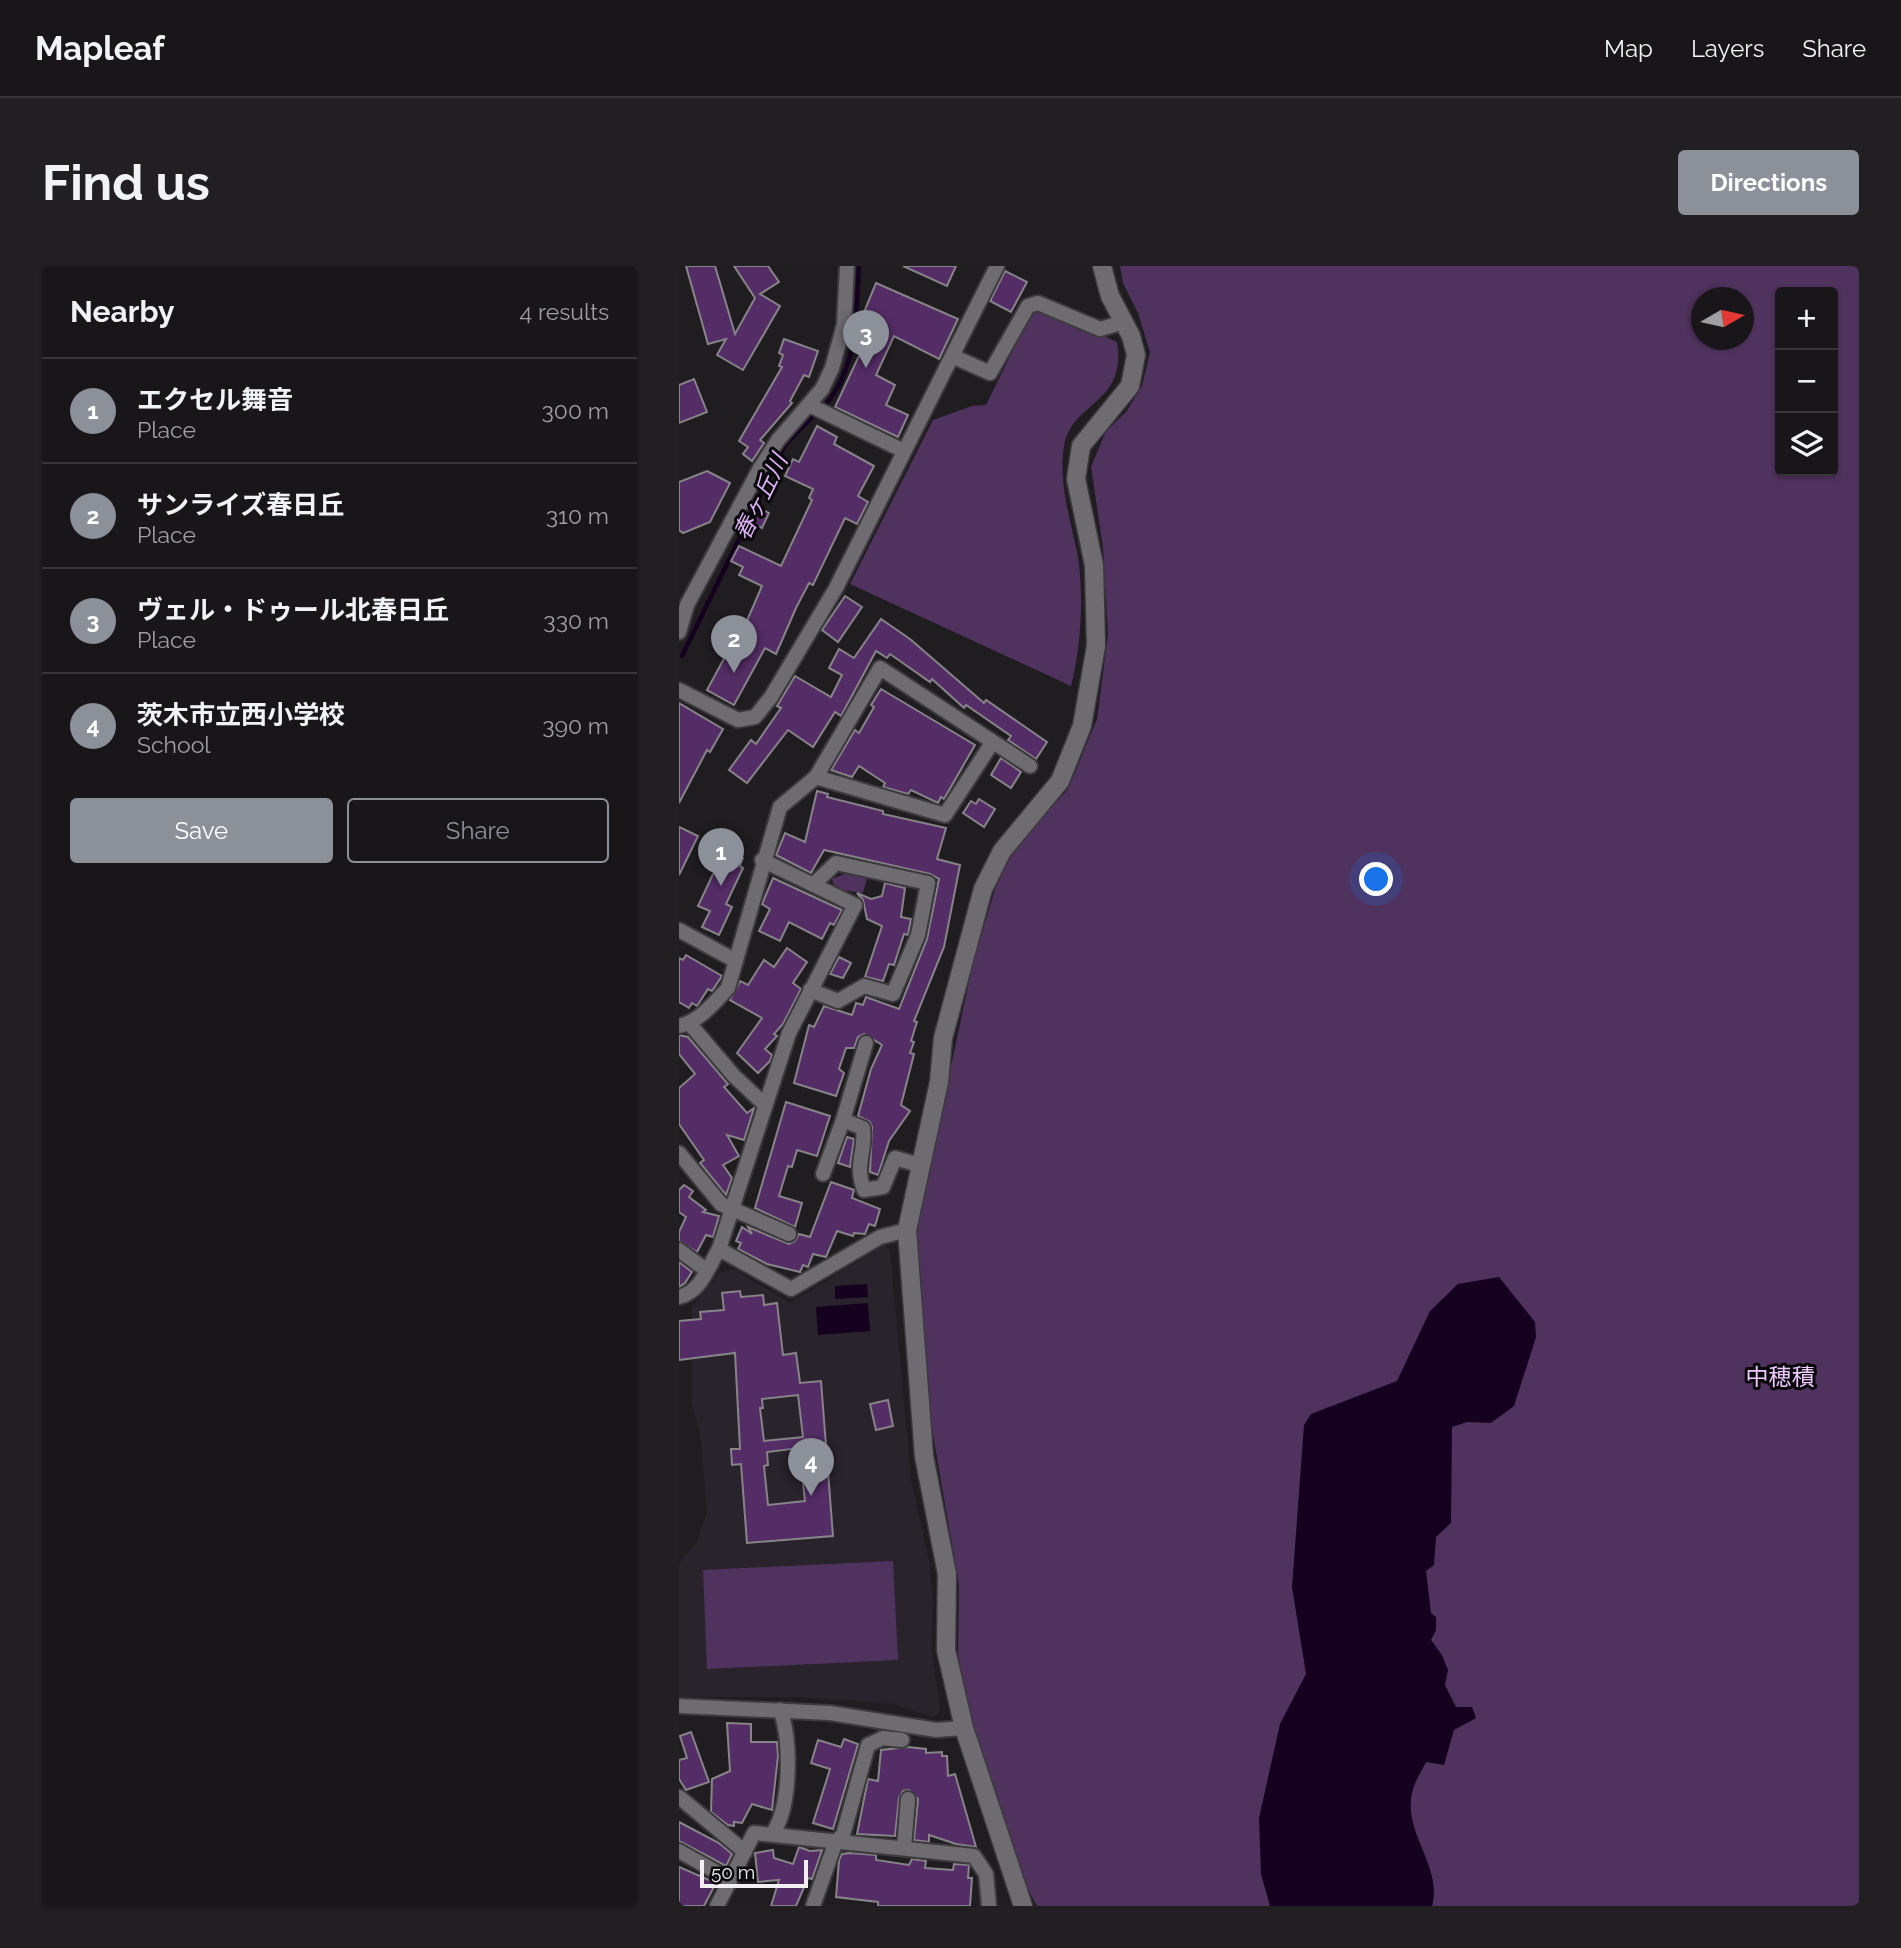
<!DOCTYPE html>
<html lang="en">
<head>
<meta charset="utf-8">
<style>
	:root { --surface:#181619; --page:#211f22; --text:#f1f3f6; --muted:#9f9fa2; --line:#363538; --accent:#8c9099 }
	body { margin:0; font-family:Raleway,"Noto Sans JP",sans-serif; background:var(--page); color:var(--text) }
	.controls { position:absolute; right:21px; top:21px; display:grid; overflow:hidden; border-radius:7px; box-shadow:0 2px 5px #0004 }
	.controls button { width:63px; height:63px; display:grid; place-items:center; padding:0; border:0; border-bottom:2px solid var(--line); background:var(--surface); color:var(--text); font:35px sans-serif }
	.compass { position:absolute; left:1012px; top:21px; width:63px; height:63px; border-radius:50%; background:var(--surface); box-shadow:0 2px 5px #0004; rotate:81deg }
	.scale { position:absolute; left:21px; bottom:18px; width:108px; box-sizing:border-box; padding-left:7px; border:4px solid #f2f0f3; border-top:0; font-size:19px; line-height:24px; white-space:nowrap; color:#f2f0f3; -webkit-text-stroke:5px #09080a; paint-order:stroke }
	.you { position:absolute; left:698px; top:614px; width:24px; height:24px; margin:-18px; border:5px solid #fff; border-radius:50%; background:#1a73e8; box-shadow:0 0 0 10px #1a73e833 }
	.badge { display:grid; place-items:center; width:46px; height:46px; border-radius:50%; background:var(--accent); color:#fff; font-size:23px; font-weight:700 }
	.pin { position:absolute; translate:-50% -58px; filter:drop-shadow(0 2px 4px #0008) }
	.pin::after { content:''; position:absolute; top:37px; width:24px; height:21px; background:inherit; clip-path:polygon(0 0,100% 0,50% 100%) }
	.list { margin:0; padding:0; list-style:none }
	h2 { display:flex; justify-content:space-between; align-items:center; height:91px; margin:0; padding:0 28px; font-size:30px }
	h2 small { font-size:23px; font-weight:400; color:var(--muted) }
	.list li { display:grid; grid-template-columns:46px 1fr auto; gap:21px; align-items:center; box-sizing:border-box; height:105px; padding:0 28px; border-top:2px solid var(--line) }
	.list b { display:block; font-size:26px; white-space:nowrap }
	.list p { margin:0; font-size:23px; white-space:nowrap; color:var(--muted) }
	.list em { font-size:23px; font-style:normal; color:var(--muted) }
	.actions { display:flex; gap:14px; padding:21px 28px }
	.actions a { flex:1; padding:16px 0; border:2px solid var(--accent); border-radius:7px; text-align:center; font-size:24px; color:var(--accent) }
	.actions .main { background:var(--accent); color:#fff }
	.icon { flex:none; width:38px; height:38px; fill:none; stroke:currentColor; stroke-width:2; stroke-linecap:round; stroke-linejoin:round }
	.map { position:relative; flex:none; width:1180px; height:1640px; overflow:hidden; border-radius:7px }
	header { display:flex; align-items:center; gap:42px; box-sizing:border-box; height:98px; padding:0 35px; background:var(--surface); border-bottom:2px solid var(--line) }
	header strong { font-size:33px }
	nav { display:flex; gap:38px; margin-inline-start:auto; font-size:24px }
	.intro { display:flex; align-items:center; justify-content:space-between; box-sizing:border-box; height:168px; padding:0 42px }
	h1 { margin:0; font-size:49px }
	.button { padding:18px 32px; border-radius:7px; background:var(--accent); color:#fff; font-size:24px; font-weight:700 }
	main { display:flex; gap:42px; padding:0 42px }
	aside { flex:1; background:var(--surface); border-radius:7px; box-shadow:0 2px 5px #0004 }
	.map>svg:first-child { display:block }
</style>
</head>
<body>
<header>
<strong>Mapleaf</strong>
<nav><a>Map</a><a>Layers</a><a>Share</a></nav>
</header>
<div class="intro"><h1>Find us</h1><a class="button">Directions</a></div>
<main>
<aside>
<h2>Nearby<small>4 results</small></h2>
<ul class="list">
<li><span class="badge">1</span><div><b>エクセル舞音</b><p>Place</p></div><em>300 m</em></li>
<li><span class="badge">2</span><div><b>サンライズ春日丘</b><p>Place</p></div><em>310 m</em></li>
<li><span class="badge">3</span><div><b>ヴェル・ドゥール北春日丘</b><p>Place</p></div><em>330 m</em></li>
<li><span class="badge">4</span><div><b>茨木市立西小学校</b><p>School</p></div><em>390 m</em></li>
</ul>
<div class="actions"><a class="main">Save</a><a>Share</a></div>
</aside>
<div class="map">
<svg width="1180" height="1640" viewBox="0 0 1180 1640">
	<rect width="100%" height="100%" fill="#201d21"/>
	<polygon fill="#29232c" points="206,979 211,985 232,1213 250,1294 254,1332 253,1385 261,1445 255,1451 215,1438 120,1431 0,1431 0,1301 2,1294 18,1276 28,1247 21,1167 13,1138 13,1041 41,1006 55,1003 111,1037"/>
	<g fill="#4f325d" fill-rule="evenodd">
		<path d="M441,0H1180V1640H358L345,1616L285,1432L279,1387L280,1319L252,1157L241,1053L237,965L295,692L320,611L341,576L389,523L418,453L429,369L424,282L412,201L427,165L447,146L463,120L471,86L459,47L444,17ZM1101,26H1154V205H1101ZM1022,32H1064V74H1022Z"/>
		<path d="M360,42L438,76C448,139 393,135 385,180C379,218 392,254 399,291C405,332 402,380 392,420L171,318L254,154L293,140L307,139L354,44Z"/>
		<polygon points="168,607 188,611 184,627 156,623 153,613"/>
		<polygon points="214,1295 219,1394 28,1403 24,1304"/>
	</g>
	<g fill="#150020">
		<path d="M820,1011L856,1056L857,1071L835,1140L812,1157L788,1156L773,1161L772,1257L757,1271L755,1299L747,1305L752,1347L757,1351V1364L752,1374L763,1389L769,1404L766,1419L777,1441H793L797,1452L775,1464L765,1499L747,1496C743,1505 735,1516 733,1527C724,1567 764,1601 753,1640H591L582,1608L580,1552L601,1458L627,1408L613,1321L625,1159L632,1148L718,1115L751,1045L779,1018Z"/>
		<polygon points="188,1018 189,1031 156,1033 156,1020"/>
		<polygon points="189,1037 191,1065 139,1069 137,1041"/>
	</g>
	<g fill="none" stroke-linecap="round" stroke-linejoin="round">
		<g stroke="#150020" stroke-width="4.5">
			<path d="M144,141C179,106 177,47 180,0"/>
			<polyline points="3,390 106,179 137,147"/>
		</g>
	</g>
	<g fill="#542d66" stroke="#878489" stroke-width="2" fill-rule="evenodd">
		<polygon points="7,0 36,0 56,68 76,32 55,0 89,0 100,16 81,28 101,40 64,104 38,89 47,73 29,78"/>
		<polygon points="224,0 277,0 268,20"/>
		<polygon points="326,5 348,16 332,46 311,35"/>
		<polygon points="197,17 279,53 260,93 215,70 197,109 216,119 207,139 229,149 219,171 156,141 194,60 183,51"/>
		<polygon points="105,73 139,85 130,111 125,109 111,135 113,137 81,174 85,177 73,195 64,188 69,181 60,175 103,101 100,100 104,89 100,87"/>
		<polygon points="15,113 28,146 0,157 0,119"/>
		<polygon points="138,160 158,171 155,178 195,200 179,230 189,236 178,258 166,252 134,319 130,317 117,342 97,388 86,382 55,439 28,424 47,389 41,386 56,360 64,364 83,320 60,309 64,301 52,295 60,280 102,300 133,234 130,232 134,223 106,210 114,193 120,196"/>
		<polygon points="28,205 51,217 31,256 4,267 0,264 0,216"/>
		<polygon points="80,242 90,247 83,262 72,257"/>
		<polygon points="166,330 183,341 159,376 143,364"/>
		<polygon points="202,353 231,373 305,437 307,434 368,476 357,493 329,474 332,470 287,439 285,442 253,413 251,416 211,388 208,392 197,385 162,450 156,446 134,481 109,464 68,517 50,504 72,474 77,478 102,442 98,440 116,410 152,431 163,409 150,402 160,383 175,392"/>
		<polygon points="202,423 296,479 265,533 262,531 259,537 232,524 229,528 204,521 206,517 180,500 173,511 152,504 176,464 180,467 195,441 192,439"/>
		<polygon points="0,437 44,463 31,486 28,484 0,537"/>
		<polygon points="322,492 342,506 332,522 312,509"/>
		<polygon points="138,525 149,528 148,531 204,545 204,548 267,562 258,593 281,599 265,681 235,755 238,756 232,775 235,776 231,787 235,788 222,839 231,845 210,875 199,909 191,906 193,861 191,856 179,850 192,803 203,779 185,768 179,771 175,782 167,782 160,803 165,807 157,830 115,817 130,759 135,761 145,740 173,749 177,737 184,739 187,731 220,743 248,673 260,613 251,608 145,584 132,607 97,589 106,567 126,576"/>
		<polygon points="300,533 316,543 305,561 284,547 292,535 297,538"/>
		<polygon points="0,561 19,570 0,609"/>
		<polygon points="54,587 64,592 61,600 64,602 47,638 53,641 40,669 23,661 31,645 19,640 42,591 51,595"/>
		<polygon points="94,612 163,644 155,659 151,657 143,673 110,656 101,675 80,665 91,643 83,638"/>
		<polygon points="206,617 226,622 222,651 232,653 229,669 225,668 215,699 210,698 204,715 186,711 203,660 188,653 184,634 178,627 192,633 203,630"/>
		<polygon points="108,682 128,696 114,717 122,723 104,758 95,768 98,770 86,783 93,789 91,795 79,807 58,787 83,752 51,734 61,715 69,719 85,694 95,701"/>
		<polygon points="7,689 43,710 33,725 29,723 18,740 13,737 10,742 0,736 0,692 4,694"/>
		<polygon points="160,691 172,697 164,712 151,708"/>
		<polygon points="0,769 9,771 49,818 45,821 68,847 75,842 65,874 48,869 60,890 44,899 53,912 47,929 21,897 25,894 0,858 0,822 16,808 0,788"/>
		<polygon points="107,836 151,850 138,890 118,884 113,901 109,900 100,930 123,937 116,961 76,942"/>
		<polygon points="168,871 175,873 171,901 159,897"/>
		<polygon points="152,916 175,924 173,932 201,943 196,960 190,958 186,968 175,967 174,970 158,965 147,991 134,988 129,1001 124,999 121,1006 88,998 59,983 62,977 57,975 63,961 73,968 69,961 110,978 116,975 120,968 131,971"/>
		<polygon points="5,919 14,925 10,931 27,944 24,946 40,950 34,971 27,969 18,986 0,975 0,966 7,951 0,946 0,924"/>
		<polygon points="0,996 13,1006 6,1017 0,1021"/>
		<path d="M61,1025L62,1031L84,1029L85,1039L98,1037L104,1089L117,1087L121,1117L142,1115L154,1270L68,1277L62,1198L53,1199L52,1183H61L56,1087L0,1094V1055L22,1053L21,1046L45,1044L43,1027ZM119,1129L124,1171L85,1175L81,1142H84L83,1133ZM120,1182L126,1235L89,1239L85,1200L89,1199L88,1186Z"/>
		<polygon points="209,1134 214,1160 197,1164 191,1138"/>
		<polygon points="48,1457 72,1458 72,1476 98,1476 99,1490 93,1544 73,1538 63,1557 55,1556 55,1560 49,1559 32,1546 33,1513 51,1505"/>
		<polygon points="12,1466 30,1516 7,1524 0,1513 0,1494 8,1492 1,1470"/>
		<polygon points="165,1473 179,1478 154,1563 134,1557 151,1503 132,1497 139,1474 162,1481"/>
		<polygon points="229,1481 247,1483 247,1487 263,1486 263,1490 268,1490 269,1510 276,1508 297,1581 277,1578 250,1569 250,1576 235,1574 239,1533 230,1524 224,1525 220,1532 216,1570 178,1568 189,1513 199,1515 202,1484"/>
		<polygon points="0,1556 40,1577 53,1588 47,1600 0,1575"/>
		<polygon points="120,1581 131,1585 143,1584 133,1613 129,1612 117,1640 92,1640 100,1614 79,1616 76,1587 94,1584 95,1592 114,1598"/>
		<polygon points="171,1587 197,1589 197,1594 230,1599 233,1593 247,1595 246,1602 274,1604 275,1598 290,1599 289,1612 293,1612 291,1640 199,1640 199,1636 157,1631 160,1594 163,1588"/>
		<polygon points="0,1601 37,1617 25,1640 0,1640"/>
	</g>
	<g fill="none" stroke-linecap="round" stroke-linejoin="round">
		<defs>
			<g id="minor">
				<polyline points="273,90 311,107 349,40 359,37 421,63 445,56"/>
				<polyline points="130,139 225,185"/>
				<polyline points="0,366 8,339 80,204 99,174 143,123 153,102 165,59 168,0"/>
				<polyline points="0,424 59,454 76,451 92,431 157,322 318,0"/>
				<polyline points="137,511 201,402 351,500"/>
				<polyline points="0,664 57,695"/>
				<polyline points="131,724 159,735 185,720 214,728 239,669 249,617 157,597 135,618"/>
				<polyline points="10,757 55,810 86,839"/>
				<path d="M0,760C21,755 35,737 49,722L101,541L137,511L266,549L313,477"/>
				<path d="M164,854L184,862C187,888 175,896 185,924L204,921L216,892L240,899"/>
				<polyline points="0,887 42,938 110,968"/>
				<polyline points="144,908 164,854 187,777"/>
				<polyline points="40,983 110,767 176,639 83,594"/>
				<polyline points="0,984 27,1004"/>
				<path d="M0,1031C22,1026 29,1001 40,983L112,1023L201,971L228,964"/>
				<polyline points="0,1440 151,1447 257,1464 285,1462"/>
				<polyline points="0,1531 66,1586"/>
				<path d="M93,1568C112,1544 113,1472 101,1444"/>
				<polyline points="225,1582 229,1533"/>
				<polyline points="0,1585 50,1613"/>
				<polyline points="38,1640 75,1567 295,1590 307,1608 310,1640"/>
				<polyline points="134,1640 157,1575 164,1569 189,1479 204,1472 223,1474"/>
			</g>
			<polyline id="tertiary" points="344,1640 285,1462 267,1384 268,1308 245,1190 228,964 260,816 264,772 304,623 323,585 381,515 403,460 417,380 415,299 397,213 402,180 451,120 457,89 452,70 431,30 423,0"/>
		</defs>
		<use href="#minor" stroke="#3d3a3e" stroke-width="18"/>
		<use href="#tertiary" stroke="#3d3a3e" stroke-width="21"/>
		<use href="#minor" stroke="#6f6c71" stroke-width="14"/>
		<use href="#tertiary" stroke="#6f6c71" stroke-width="18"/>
	</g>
	<g text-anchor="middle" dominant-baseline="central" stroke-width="6" stroke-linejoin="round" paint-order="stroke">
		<g font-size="23" font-style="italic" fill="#ddaff4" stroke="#09080a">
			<text transform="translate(81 231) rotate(-64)">春ヶ丘川</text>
		</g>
		<g font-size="23" fill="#ecc9fe" stroke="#09080a">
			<text x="1101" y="1110">中穂積</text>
		</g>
	</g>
</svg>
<div class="controls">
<button>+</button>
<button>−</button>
<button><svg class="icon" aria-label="layers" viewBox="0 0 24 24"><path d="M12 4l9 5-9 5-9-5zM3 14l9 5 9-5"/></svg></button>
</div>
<svg class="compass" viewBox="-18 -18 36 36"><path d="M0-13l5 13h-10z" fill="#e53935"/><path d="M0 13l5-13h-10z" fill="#9f9fa2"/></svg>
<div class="scale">50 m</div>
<div class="you"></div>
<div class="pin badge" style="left:42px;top:620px">1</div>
<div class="pin badge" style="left:55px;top:407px">2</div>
<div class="pin badge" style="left:187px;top:102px">3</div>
<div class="pin badge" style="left:132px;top:1230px">4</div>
</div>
</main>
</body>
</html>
